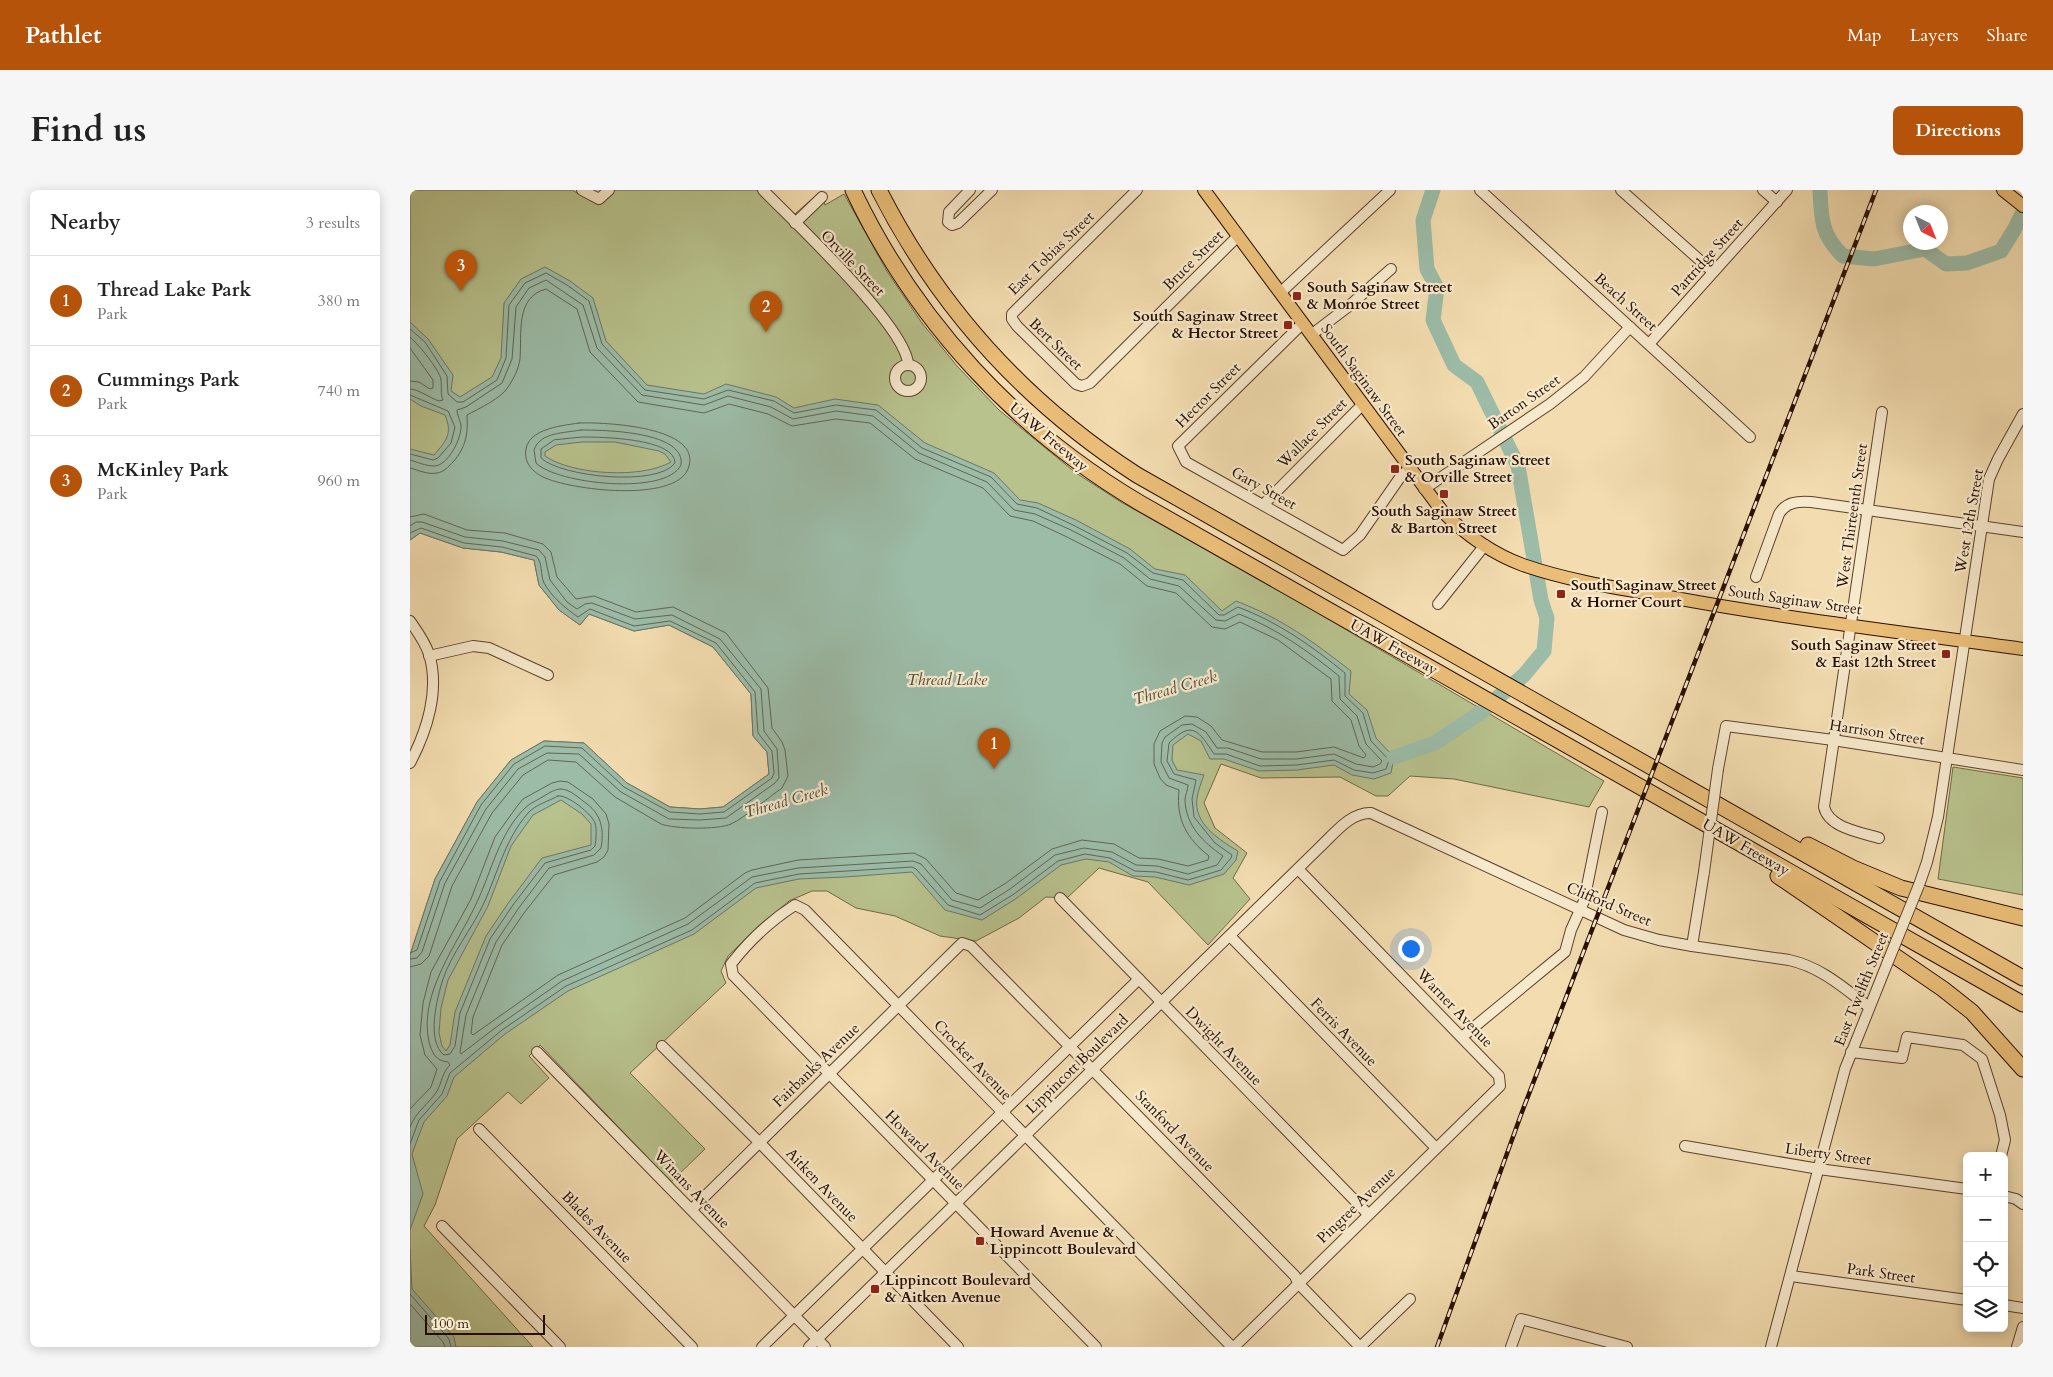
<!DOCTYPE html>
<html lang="en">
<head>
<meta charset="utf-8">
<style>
	:root { --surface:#fff; --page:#f6f6f6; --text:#222; --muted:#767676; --line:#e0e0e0; --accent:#b45309 }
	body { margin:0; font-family:Cardo,serif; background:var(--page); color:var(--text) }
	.controls { position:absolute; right:15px; bottom:15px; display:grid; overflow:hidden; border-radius:8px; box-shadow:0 2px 12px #0003 }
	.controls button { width:45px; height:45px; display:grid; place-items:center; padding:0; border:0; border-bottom:1px solid var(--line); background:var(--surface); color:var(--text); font:25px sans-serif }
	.compass { position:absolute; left:1493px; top:15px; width:45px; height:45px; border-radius:50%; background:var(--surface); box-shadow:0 2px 12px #0003; rotate:137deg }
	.scale { position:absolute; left:15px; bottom:12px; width:120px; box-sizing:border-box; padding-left:5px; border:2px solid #280e02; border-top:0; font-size:14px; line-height:18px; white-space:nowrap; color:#280e02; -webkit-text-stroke:4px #f7e9cc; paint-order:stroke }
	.you { position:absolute; left:1000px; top:758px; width:18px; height:18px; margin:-12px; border:4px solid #fff; border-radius:50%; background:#1a73e8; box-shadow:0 0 0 8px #1a73e833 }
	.badge { display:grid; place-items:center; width:32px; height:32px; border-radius:50%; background:var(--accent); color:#fff; font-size:16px; font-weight:700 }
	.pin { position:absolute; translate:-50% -41px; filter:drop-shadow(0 1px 2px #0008) }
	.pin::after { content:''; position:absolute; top:26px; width:18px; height:15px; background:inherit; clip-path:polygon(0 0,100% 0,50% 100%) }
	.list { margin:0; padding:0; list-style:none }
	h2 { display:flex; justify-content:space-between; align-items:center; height:65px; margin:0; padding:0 20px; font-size:21px }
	h2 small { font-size:16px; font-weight:400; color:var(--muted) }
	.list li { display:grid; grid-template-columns:32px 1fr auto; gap:15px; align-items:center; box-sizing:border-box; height:90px; padding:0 20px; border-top:1px solid var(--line) }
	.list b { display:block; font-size:19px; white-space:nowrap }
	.list p { margin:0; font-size:16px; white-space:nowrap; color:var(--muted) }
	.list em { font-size:16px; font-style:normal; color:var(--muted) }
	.icon { flex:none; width:28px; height:28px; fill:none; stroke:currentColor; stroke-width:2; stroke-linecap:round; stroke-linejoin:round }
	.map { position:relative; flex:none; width:1613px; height:1157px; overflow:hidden; border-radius:8px }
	header { display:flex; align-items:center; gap:30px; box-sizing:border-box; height:70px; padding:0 25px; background:var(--accent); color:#fff }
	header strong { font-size:24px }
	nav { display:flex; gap:28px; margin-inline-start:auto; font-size:18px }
	.intro { display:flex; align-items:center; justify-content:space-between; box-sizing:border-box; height:120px; padding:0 30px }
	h1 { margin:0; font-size:35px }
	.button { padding:12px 22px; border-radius:8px; background:var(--accent); color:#fff; font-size:18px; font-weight:700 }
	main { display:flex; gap:30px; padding:0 30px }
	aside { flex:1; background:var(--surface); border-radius:8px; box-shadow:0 2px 12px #0003 }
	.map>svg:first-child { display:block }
</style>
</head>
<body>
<header>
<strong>Pathlet</strong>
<nav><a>Map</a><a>Layers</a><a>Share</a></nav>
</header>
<div class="intro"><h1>Find us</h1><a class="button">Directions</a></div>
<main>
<aside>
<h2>Nearby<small>3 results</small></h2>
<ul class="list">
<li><span class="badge">1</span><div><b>Thread Lake Park</b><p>Park</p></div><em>380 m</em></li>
<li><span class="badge">2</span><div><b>Cummings Park</b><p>Park</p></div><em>740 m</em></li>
<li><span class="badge">3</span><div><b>McKinley Park</b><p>Park</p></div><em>960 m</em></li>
</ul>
</aside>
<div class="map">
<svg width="1613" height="1157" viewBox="0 0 1613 1157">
	<rect width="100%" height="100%" fill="#f3ddb0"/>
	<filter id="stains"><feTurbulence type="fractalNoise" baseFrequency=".004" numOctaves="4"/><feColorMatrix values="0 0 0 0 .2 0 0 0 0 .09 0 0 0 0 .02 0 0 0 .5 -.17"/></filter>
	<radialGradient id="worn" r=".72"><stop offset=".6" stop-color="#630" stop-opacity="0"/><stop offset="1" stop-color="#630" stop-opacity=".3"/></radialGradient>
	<g fill="#b8c28d" stroke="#706848">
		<polygon points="0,0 162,0 188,15 205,0 347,0 377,31 411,1 415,15 434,4 478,83 512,133 547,176 589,220 666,283 711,312 899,418 1194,591 1179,617 1044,589 1000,586 978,606 966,606 930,587 851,588 811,574 794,613 805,638 837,663 823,688 840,709 798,755 738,692 689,678 657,708 636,707 609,728 566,751 530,746 485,726 446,718 417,701 402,701 379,711 345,740 318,766 311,781 316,793 220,883 295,959 261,992 130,855 119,866 139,888 111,914 98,902 47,949 25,1015 14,1036 123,1157 0,1157 0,765 25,689 67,612 101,570 134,551 174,553 217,593 260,617 290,619 313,617 359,584 357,562 343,546 341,504 303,457 259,435 224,441 179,424 170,435 149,420 129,395 124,370 91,362 53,358 10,343 0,350"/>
		<polygon points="1543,577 1613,588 1613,705 1528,689"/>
	</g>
	<g fill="#9cbca8" stroke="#6e7666" fill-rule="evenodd">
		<path d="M135,77L160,91L183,108L196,151L237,195L294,204L316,194L366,207L384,218L425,209L468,215L515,253L584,283L610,310L628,313L666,330L720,359L745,379L775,385L812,421L826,411C873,429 902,451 941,481L939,504L957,520L966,548L984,567L981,583L964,589L942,585L924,575L887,580L849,581L814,569H800L791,551L778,544L763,555L762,570L767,580L794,585C791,593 788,601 787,608C783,633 809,650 828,661L826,670L814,684L779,695L745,687L723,686L699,672L676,669L651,675L607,708L572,730L535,720L502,682L435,687L389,689L346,698L284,744L158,801L95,844L44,887L37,906L14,932L2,964L13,1004L0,1040V765L25,689L67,612L101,570L134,551L174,553L217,593L260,617L290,619L313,617L359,584L357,562L343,546L341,504L303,457L259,435L224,441L179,424L170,435L149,420L129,395L124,370L91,362L53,358L10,343L0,350V259L24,265C36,251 43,244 35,225L11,216L0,209V132L18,149L43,185L41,201L50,207L82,187L91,168L94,113L111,89ZM172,252H205L249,261L255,264L261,272C232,289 162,285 135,266V262L146,255ZM151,610L172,624L181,634V655L132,668L99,712L76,746L45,822L40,855L36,861L32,856L29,843L31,818L38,790L78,716L101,656L123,625Z"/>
		<polygon points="0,1059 2,1099 44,1147 46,1157 0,1157"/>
	</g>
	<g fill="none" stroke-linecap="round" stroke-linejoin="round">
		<g stroke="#626555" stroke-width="1">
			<path d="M0,139L15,152L37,186L38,204L47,212H53L87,190L96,168L99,115L115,93L136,83L157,95L179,111L192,154L235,200L294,209L318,200L364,211L384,223L426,215L466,220L512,258L581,287L607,314L627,318L663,335L717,363L743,383L773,390L809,425H814L828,417C868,432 902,456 935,483V506L953,523L961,551L979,570L976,579L963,583L944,580L924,570L887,575L850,576L816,564H804C789,542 783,529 759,553L757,571L764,584L786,590L782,609L784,627L805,653L822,665L821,668L811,680L778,690L746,682L725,681L700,668L675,664L648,671L604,704L570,725L538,715L506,679L502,677L389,684L345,693L282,740L156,796L92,840L40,883L32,904L9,930L0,954"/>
			<path d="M0,147C8,154 30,180 31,190C32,197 30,203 33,210L29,211C20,208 8,199 0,199"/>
			<polyline points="0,158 23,190 23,198 20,199 9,192 0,191"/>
			<polyline points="0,205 38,221 45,237 41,253 28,268 23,270 0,264"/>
			<path d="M169,233C192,232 295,236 278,279C264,313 160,300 133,287C125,283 118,277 116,268C111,239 150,236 169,233Z"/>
			<path d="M171,240C193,240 276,241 271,275C256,306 147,294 126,273L124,260C130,242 155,243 171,240Z"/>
			<path d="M172,247C191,247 265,248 265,273C248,297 151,287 131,268V259L144,250Z"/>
			<path d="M0,270C7,272 16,276 24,276C38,276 52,248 51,235C50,230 47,225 47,220L56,217L92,193L102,169L106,117L119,98L136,90L173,115L187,158L232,205L294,215L318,206L361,217L383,229L426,221L463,226L509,263L577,292L604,320L625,324L661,340L714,368L740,389L769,396L806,430L815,431L829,424C866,438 898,461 929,486L930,509L947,526L956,554L972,571L970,574L963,577L946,574L924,564L886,569H851L818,558H807L796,542L782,534L772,535L755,547L752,553L751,572L759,588L778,595C778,600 775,605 775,610C776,636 793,652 813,666L807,675L778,684L747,676L726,675L702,662L674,658L645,665L600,699L570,718L542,710L511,674L503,671L388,678L342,687L278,734L152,791L89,835L51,864L50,862L56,825L86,752L108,719L139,678L184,665L191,658C194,641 192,625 177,614C170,609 160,599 151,599C145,599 139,603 134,606C128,610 120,613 115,618C89,644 82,680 67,712C48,754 8,803 19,852C22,863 26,871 38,872L40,875C32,883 32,892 27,901C19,914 6,921 0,937"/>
			<path d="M0,278C8,280 18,285 27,283C34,282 38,277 43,272C56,257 58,244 57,225C68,219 92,208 98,197C103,190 109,178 110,169C112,144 105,107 136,99L167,119L180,162L228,212L294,223L319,214L358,224L382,236L426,229L460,233L505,269L573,298L600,326L623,331L657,347L710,374L737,396L766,403L802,437L815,439L830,432L868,450L921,489L922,511L941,530L949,556L956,565L954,568L924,557L886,562H852L812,550L801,536L787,527L775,526L750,541L744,554V574L750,588L756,595L769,600C766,629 776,648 799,666L798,670L778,676L748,669L729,668L704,654L672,650L642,659L596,693L568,710L546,703L516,669L504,663L388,670L342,680L335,683L275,728L148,785L63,845L61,843L63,827L92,755L114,723L144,685L187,672L194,667L198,660L199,634L196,624L183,609L158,592L150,591L142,593L113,609L108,615L85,647L61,709L21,782L13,813L10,845L15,865L27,879L21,897L0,919"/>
			<path d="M0,327L14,324L57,340L95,343L133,354L141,362L147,387L166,409L184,406L226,422L263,417L316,443L358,498L362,538L372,552L375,560L378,586L372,598C359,607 334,628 321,634C307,640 265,639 251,634L205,607L166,572L138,570L113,585L82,623L42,696L19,766L11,774L0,777"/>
			<polyline points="0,336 6,332 12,332 55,347 93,351 129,360 135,367 140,390 157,412 167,419 175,414 182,413 225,429 262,425 310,449 351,499 354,541 367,559 369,588 365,593 316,628 290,630 259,629 211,602 169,564 137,563 108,579 76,619 35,693 12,762 7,768 0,769"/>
			<path d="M0,343L11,338L54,353L92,357L126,366C133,373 130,384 134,393C141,406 156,419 168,427L180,419L224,436L260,431L306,453L345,502L348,543L362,561L364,583L362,588L314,622L290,624L260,622L214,597L172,558L135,556L104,574L71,615L30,691L7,760L0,763"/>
			<path d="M148,606C157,604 182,624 185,633C187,639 186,650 185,656L181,660L135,673L103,715L80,749L50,823L45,856L40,864L34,865C16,851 27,808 33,789C42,763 61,740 73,715C88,683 94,651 118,623C125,615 139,611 148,606Z"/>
			<polyline points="0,1104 39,1149 41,1157"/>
			<polyline points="0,1114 33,1152 35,1157"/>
		</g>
		<g stroke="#9cbca8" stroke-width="15">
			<path d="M1410,0C1411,28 1411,45 1433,66L1464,69L1515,59L1536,74L1557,73L1591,61L1604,40L1613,22"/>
			<polyline points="984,567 1025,553 1071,522 1114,485 1134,461 1137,428 1131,410 1108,276 1067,192 1044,175 1023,130 1027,98 1017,79 1013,30 1023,0"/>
		</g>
		<defs>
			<g id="minor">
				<polyline points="172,0 189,9 199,0"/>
				<path d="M353,0C382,30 498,138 498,175"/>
				<polyline points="560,0 539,22 538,32 542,35 548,33 582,0"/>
				<polyline points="727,0 602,124 602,129 607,136 666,194 672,196 680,193 827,47"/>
				<polyline points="1070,0 1340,247"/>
				<polyline points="1211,0 1303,82"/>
				<polyline points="1353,0 1367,12"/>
				<polyline points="385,33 412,7"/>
				<polyline points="870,103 980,0"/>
				<polyline points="892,134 768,256 776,272 933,360 950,345 991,286 999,279"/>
				<polyline points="901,145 939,116 981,79"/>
				<polyline points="1239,154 1377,0"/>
				<circle cx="498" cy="188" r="13"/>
				<polyline points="1014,299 1140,214 1174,187 1220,137"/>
				<polyline points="853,315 952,215"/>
				<path d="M1346,387L1369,324C1376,312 1388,311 1401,312L1613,342"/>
				<polyline points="1028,414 1075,355"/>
				<path d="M0,431C7,441 15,452 19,464C30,500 17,541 0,573"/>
				<polyline points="19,466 63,456 79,458 138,485"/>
				<polyline points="1308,579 1316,536 1423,550 1613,580"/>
				<path d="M1469,648C1450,642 1419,638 1414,617L1472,222"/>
				<polyline points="1509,695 1517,672 1528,627 1579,289 1588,269 1613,224"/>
				<polyline points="650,708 958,1024"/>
				<polyline points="820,746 1026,958"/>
				<polyline points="1282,756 1294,682"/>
				<polyline points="1052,847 1155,762 1161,740 1174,711 1192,622"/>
				<polyline points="252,856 349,952 548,1157"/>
				<polyline points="127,862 415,1157"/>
				<polyline points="1441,862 1492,868 1497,847 1553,855 1572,869 1590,925 1595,950 1591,966"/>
				<polyline points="69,939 282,1157"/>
				<polyline points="1275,956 1409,979 1557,999"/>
				<polyline points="1594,1006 1606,1009 1613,1014"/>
				<polyline points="282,1019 552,753 561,756 885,1086 888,1093 950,1157"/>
				<polyline points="32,1036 150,1157"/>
				<polyline points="1381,1086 1557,1110"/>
				<polyline points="1594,1115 1613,1118"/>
				<polyline points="352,1157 729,789"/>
				<path d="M399,1157L911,656C925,643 941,622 961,623L1214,740L1249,750L1282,756L1379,770C1411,777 1434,798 1459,817"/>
				<path d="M686,1157L323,785L321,774C339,751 360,731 385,715L395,720L822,1157"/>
				<polyline points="824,1157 1090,896 1089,886 888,679"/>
				<polyline points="950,1157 1000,1109"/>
				<polyline points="1101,1157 1111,1129 1217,1157"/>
				<polyline points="1361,1157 1435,879 1477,774"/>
				<polyline points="1607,1157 1613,1137"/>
			</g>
			<g id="major">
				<path d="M794,0L1032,321C1055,344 1083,364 1113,375C1162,392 1214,399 1265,408C1380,429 1497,443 1613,459"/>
				<polyline points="1593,0 1613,16"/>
			</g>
			<g id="highway">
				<path d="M443,0C505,131 606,240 730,313L1613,814"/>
				<path d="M469,0C529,118 617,214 727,285L1613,788"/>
				<polyline points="1398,655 1443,678 1491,698 1613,728"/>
				<polyline points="1368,686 1533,799 1562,822 1613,879"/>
			</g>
		</defs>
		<use href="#minor" stroke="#5b422e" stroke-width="12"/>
		<use href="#major" stroke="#280e02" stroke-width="14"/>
		<use href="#highway" stroke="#280e02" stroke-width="17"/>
		<use href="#minor" stroke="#f7e9cc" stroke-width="10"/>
		<use href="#major" stroke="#eabe78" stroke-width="12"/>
		<use href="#highway" stroke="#eabe78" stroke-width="15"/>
		<defs>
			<polyline id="rail" points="1027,1157 1112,922 1466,0"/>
		</defs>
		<use href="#rail" stroke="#280e02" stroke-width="4.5"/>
		<use href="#rail" stroke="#f7e9cc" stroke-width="2.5" stroke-dasharray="8" stroke-linecap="butt"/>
		<defs>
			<g id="minor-bridge">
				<polyline points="1294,682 1308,579"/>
				<polyline points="1477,774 1509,695"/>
			</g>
		</defs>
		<use href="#minor-bridge" stroke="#5b422e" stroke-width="12" stroke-linecap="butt"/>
		<use href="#minor-bridge" stroke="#f7e9cc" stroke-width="10"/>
	</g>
	<g fill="#8f2418" stroke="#f7e9cc" stroke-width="2">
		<rect x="882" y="101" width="10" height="10" rx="2.5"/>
		<rect x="873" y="130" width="10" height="10" rx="2.5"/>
		<rect x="980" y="274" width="10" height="10" rx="2.5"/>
		<rect x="1029" y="299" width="10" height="10" rx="2.5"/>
		<rect x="1146" y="399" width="10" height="10" rx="2.5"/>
		<rect x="1531" y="459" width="10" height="10" rx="2.5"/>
		<rect x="565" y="1046" width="10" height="10" rx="2.5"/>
		<rect x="460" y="1094" width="10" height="10" rx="2.5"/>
	</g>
	<g text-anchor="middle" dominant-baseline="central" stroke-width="4.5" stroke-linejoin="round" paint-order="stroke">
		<g font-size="15" fill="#280e02" stroke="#f7e9cc">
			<text transform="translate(641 63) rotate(-44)">East Tobias Street</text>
			<text transform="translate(1297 67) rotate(-48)">Partridge Street</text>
			<text transform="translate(783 70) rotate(-45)">Bruce Street</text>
			<text transform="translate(443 73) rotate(46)">Orville Street</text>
			<text transform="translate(1216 112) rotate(42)">Beach Street</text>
			<text transform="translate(646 154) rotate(44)">Bert Street</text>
			<text transform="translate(954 190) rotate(54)">South Saginaw Street</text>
			<text transform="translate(798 205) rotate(-45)">Hector Street</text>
			<text transform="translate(1114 212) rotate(-35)">Barton Street</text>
			<text transform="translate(902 243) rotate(-45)">Wallace Street</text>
			<text transform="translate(639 247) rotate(40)">UAW Freeway</text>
			<text transform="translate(854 298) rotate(29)">Gary Street</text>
			<text transform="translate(1442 326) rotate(-82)">West Thirteenth Street</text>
			<text transform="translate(1559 331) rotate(-80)">West 12th Street</text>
			<text transform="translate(1385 410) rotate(8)">South Saginaw Street</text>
			<text transform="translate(984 457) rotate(29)">UAW Freeway</text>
			<text transform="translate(1467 542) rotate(9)">Harrison Street</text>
			<text transform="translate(1336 657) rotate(30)">UAW Freeway</text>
			<text transform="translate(1199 714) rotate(23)">Clifford Street</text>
			<text transform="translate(1451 799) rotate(-68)">East Twelfth Street</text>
			<text transform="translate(1045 818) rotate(46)">Warner Avenue</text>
			<text transform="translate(934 842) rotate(46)">Ferris Avenue</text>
			<text transform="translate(814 856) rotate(46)">Dwight Avenue</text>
			<text transform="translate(563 870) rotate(46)">Crocker Avenue</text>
			<text transform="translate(667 874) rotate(-44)">Lippincott Boulevard</text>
			<text transform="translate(406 875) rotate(-44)">Fairbanks Avenue</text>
			<text transform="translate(765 941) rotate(46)">Stanford Avenue</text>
			<text transform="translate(515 960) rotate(45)">Howard Avenue</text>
			<text transform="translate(1418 964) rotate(8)">Liberty Street</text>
			<text transform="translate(412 995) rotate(46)">Aitken Avenue</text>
			<text transform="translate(282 999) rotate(46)">Winans Avenue</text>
			<text transform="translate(946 1015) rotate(-44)">Pingree Avenue</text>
			<text transform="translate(187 1037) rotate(46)">Blades Avenue</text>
			<text transform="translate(1471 1083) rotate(8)">Park Street</text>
		</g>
		<g font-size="15" font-weight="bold" fill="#280e02" stroke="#f7e9cc" text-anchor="start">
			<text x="897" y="97">South Saginaw Street<tspan x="897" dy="17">&amp; Monroe Street</tspan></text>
			<text x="868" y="126" text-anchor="end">South Saginaw Street<tspan x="868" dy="17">&amp; Hector Street</tspan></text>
			<text x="995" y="270">South Saginaw Street<tspan x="995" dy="17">&amp; Orville Street</tspan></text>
			<text x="1034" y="321" text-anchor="middle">South Saginaw Street<tspan x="1034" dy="17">&amp; Barton Street</tspan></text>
			<text x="1161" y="395">South Saginaw Street<tspan x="1161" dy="17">&amp; Horner Court</tspan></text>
			<text x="1526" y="455" text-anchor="end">South Saginaw Street<tspan x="1526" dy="17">&amp; East 12th Street</tspan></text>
			<text x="580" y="1042">Howard Avenue &amp;<tspan x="580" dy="17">Lippincott Boulevard</tspan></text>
			<text x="475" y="1090">Lippincott Boulevard<tspan x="475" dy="17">&amp; Aitken Avenue</tspan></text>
		</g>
		<g font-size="16" font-style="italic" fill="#514b3c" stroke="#f7e9cc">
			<text x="537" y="490">Thread Lake</text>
			<text transform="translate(765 498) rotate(-16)">Thread Creek</text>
			<text transform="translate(376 611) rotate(-16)">Thread Creek</text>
		</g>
	</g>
	<rect width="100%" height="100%" filter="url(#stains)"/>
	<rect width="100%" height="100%" fill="url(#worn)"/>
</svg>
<div class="controls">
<button>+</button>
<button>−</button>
<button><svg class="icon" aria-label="locate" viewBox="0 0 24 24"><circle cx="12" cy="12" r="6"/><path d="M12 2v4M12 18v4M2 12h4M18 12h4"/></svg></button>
<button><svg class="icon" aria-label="layers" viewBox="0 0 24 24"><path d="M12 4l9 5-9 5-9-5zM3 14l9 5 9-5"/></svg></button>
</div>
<svg class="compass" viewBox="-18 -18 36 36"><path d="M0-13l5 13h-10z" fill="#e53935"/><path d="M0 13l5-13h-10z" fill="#767676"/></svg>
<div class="scale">100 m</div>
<div class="you"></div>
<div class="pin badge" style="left:584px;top:579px">1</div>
<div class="pin badge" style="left:356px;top:142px">2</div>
<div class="pin badge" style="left:51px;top:101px">3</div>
</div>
</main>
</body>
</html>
